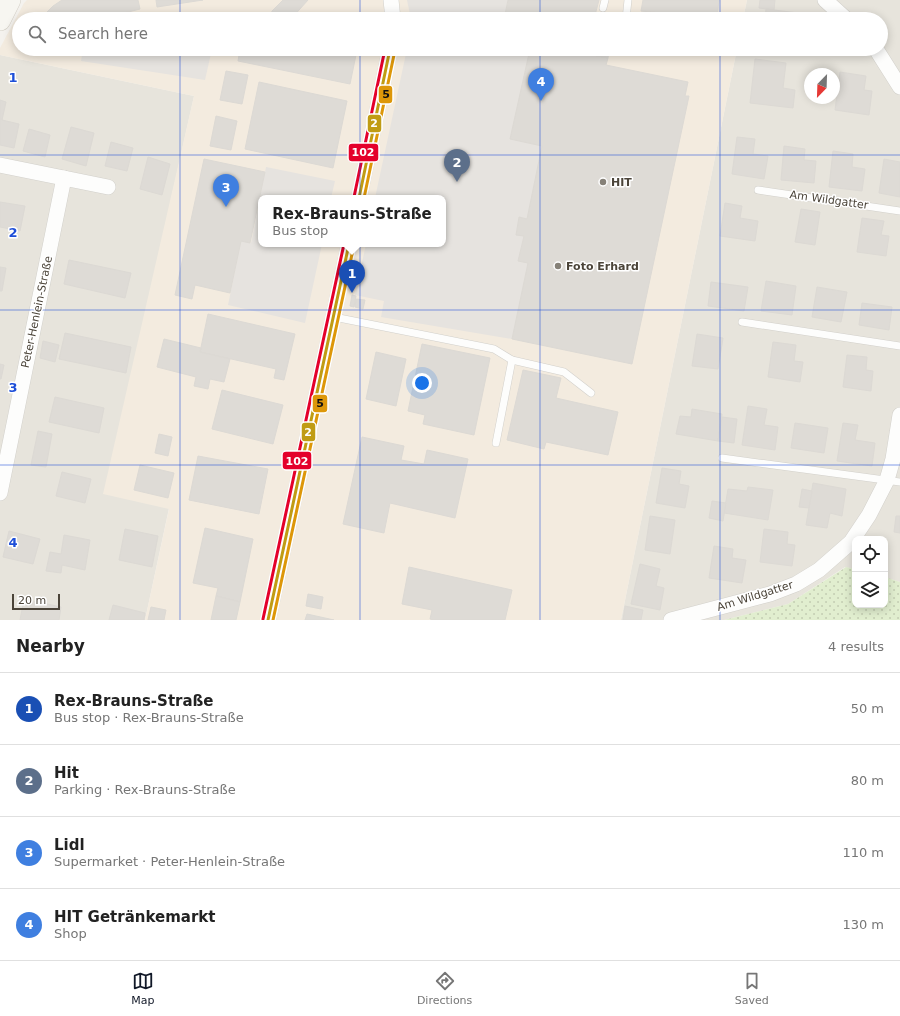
<!DOCTYPE html>
<html lang="en">
<head>
<meta charset="utf-8">
<style>
	:root { --surface:#fff; --page:#f6f6f6; --text:#222; --muted:#767676; --line:#e0e0e0; --accent:#111827 }
	body { margin:0; font-family:"DejaVu Sans",sans-serif; background:var(--page); color:var(--text) }
	.controls { position:absolute; right:12px; bottom:12px; display:grid; overflow:hidden; border-radius:8px; box-shadow:0 2px 10px #0003 }
	.controls button { width:36px; height:36px; display:grid; place-items:center; padding:0; border:0; border-bottom:1px solid var(--line); background:var(--surface); color:var(--text); font:20px sans-serif }
	.compass { position:absolute; left:804px; top:68px; width:36px; height:36px; border-radius:50%; background:var(--surface); box-shadow:0 2px 10px #0003; rotate:203deg }
	.scale { position:absolute; left:12px; bottom:10px; width:48px; box-sizing:border-box; padding-left:4px; border:2px solid #4b4439; border-top:0; font-size:11px; line-height:14px; white-space:nowrap; color:#4b4439; -webkit-text-stroke:3px #fff; paint-order:stroke }
	.you { position:absolute; left:422px; top:383px; width:14px; height:14px; margin:-10px; border:3px solid #fff; border-radius:50%; background:#1a73e8; box-shadow:0 0 0 6px #1a73e833 }
	.badge { display:grid; place-items:center; width:26px; height:26px; border-radius:50%; background:var(--accent); color:#fff; font-size:13px; font-weight:700 }
	.pin { position:absolute; translate:-50% -33px; filter:drop-shadow(0 1px 2px #0008) }
	.pin::after { content:''; position:absolute; top:21px; width:14px; height:12px; background:inherit; clip-path:polygon(0 0,100% 0,50% 100%) }
	.popup { position:absolute; left:258px; top:195px; width:188px; height:52px; box-sizing:border-box; display:grid; place-content:center; border-radius:8px; background:var(--surface); filter:drop-shadow(0 1px 3px #0005); font-size:13px; white-space:nowrap; color:var(--muted) }
	.popup b { font-size:15px; color:var(--text) }
	.popup::after { content:''; position:absolute; left:50%; top:100%; margin-left:-8px; border:8px solid transparent; border-top-color:var(--surface) }
	.list { margin:0; padding:0; list-style:none }
	h2 { display:flex; justify-content:space-between; align-items:center; height:52px; margin:0; padding:0 16px; font-size:17px }
	h2 small { font-size:13px; font-weight:400; color:var(--muted) }
	.list li { display:grid; grid-template-columns:26px 1fr auto; gap:12px; align-items:center; box-sizing:border-box; height:72px; padding:0 16px; border-top:1px solid var(--line) }
	.list b { display:block; font-size:15px; white-space:nowrap }
	.list p { margin:0; font-size:13px; white-space:nowrap; color:var(--muted) }
	.list em { font-size:13px; font-style:normal; color:var(--muted) }
	.icon { flex:none; width:22px; height:22px; fill:none; stroke:currentColor; stroke-width:2; stroke-linecap:round; stroke-linejoin:round }
	.map { position:relative; flex:none; width:900px; height:620px; overflow:hidden }
	.search { position:absolute; background:var(--surface); box-shadow:0 2px 10px #0003; left:12px; right:12px; top:12px; height:44px; display:flex; align-items:center; gap:10px; box-sizing:border-box; padding:0 14px; border-radius:22px; color:var(--muted); font-size:15px }
	.sheet { height:340px; background:var(--surface) }
	nav { display:flex; justify-content:space-around; align-items:center; box-sizing:border-box; height:56px; border-top:1px solid var(--line); background:var(--surface); font-size:11px; color:var(--muted) }
	nav a { display:grid; justify-items:center; gap:2px }
	nav .on { color:var(--accent) }
	.map>svg:first-child { display:block }
</style>
</head>
<body>
<div class="map">
<svg width="900" height="620" viewBox="0 0 900 620">
	<defs>
		<pattern id="grass-dots" width="8" height="8" patternUnits="userSpaceOnUse"><rect width="8" height="8" fill="#e1eecf"/><path d="M2 2h.1M6 6h.1" fill="none" stroke="#c3cdb2" stroke-width="1.8" stroke-linecap="round"/></pattern>
	</defs>
	<rect width="100%" height="100%" fill="#f4f2ee"/>
	<g fill="#e7e4dc" fill-rule="evenodd">
		<path d="M747,0H900V582L885,577V539H855V569L845,567L788,604L724,620H621L737,49H881V19H743ZM810,74H834V98H810Z"/>
		<polygon points="0,55 194,96 122,419 169,508 145,620 0,620"/>
	</g>
	<path fill="#f3ebdf" fill-rule="evenodd" d="M27,0H747L743,19H19V49H737L621,620H145L169,509L103,494L194,96L0,55V48L24,3ZM261,198H443V244H261Z"/>
	<polygon fill="url(#grass-dots)" points="846,567 855,569 855,605 885,605 885,577 900,582 900,620 724,620 788,604"/>
	<g fill="#e6e3df">
		<polygon points="407,0 508,0 504,19 411,19"/>
		<polygon points="83,49 212,49 205,80 81,61"/>
		<polygon points="407,49 530,49 510,139 542,146 527,219 519,217 516,234 524,236 518,261 528,263 512,339 381,317 384,301 355,295 366,244 443,244 443,198 375,198"/>
		<polygon points="266,167 335,181 331,198 261,198 261,244 322,244 305,323 228,305 241,241 251,243"/>
	</g>
	<g fill="#dedbd6" stroke="#dcd9d4">
		<polygon points="62,0 138,0 140,9 116,15 108,19 40,19 53,6"/>
		<polygon points="156,0 203,0 157,7"/>
		<polygon points="283,0 308,0 291,19 271,19 272,11"/>
		<polygon points="508,0 599,0 594,19 504,19"/>
		<polygon points="643,0 719,0 717,19 641,11"/>
		<polygon points="760,0 775,0 774,10 759,8"/>
		<polygon points="766,9 798,13 797,19 765,19"/>
		<polygon points="339,13 365,19 338,19"/>
		<polygon points="240,49 329,49 356,55 350,84 238,61"/>
		<polygon points="530,49 565,49 608,58 606,65 688,82 685,96 689,96 632,364 512,339 528,263 518,261 524,236 516,235 519,217 527,219 542,146 510,139"/>
		<polygon points="565,49 609,49 608,58"/>
		<polygon points="755,59 786,63 783,88 795,90 793,108 750,103"/>
		<polygon points="226,71 248,75 242,104 220,100"/>
		<polygon points="840,72 866,76 864,90 872,91 869,115 835,110"/>
		<polygon points="259,82 347,101 333,168 245,149"/>
		<polygon points="0,100 6,102 2,120 19,124 14,148 0,145"/>
		<polygon points="216,116 237,121 231,150 210,146"/>
		<polygon points="71,127 94,133 86,166 62,159"/>
		<polygon points="29,129 50,135 45,157 23,151"/>
		<polygon points="737,137 755,139 753,154 768,156 764,179 732,174"/>
		<polygon points="111,142 133,148 127,171 105,166"/>
		<polygon points="784,146 805,149 804,160 816,161 814,183 781,180"/>
		<polygon points="833,151 853,154 852,167 865,169 862,191 829,187"/>
		<polygon points="148,157 170,164 162,195 140,189"/>
		<polygon points="204,159 265,172 250,243 241,241 230,293 195,285 192,299 175,295"/>
		<polygon points="884,159 900,162 900,197 879,193"/>
		<polygon points="0,202 25,206 20,231 0,227"/>
		<polygon points="725,203 742,206 740,218 758,221 755,241 720,236"/>
		<polygon points="801,209 820,212 815,245 795,242"/>
		<polygon points="862,218 884,221 881,235 889,236 886,256 857,252"/>
		<polygon points="69,260 131,273 125,298 64,284"/>
		<polygon points="0,267 6,268 2,291 0,291"/>
		<polygon points="766,281 796,286 792,315 761,311"/>
		<polygon points="711,282 748,287 744,311 708,306"/>
		<polygon points="817,287 847,292 841,322 812,317"/>
		<polygon points="352,295 356,296 354,307 350,306"/>
		<polygon points="356,299 365,300 363,309 355,307"/>
		<polygon points="862,303 892,307 889,330 859,325"/>
		<polygon points="208,314 295,334 284,380 274,378 276,369 200,352"/>
		<polygon points="65,333 131,347 126,373 59,359"/>
		<polygon points="697,334 723,338 718,369 692,366"/>
		<polygon points="164,339 201,348 200,352 230,359 224,382 210,379 208,389 194,386 196,377 157,367"/>
		<polygon points="43,341 59,345 55,362 40,358"/>
		<polygon points="773,342 796,345 794,361 803,362 800,382 768,377"/>
		<polygon points="422,344 490,358 474,435 423,424 425,415 408,411"/>
		<polygon points="376,352 406,359 396,406 366,399"/>
		<polygon points="847,355 867,357 866,370 873,371 871,391 843,387"/>
		<polygon points="0,364 4,365 1,379 0,379"/>
		<polygon points="523,370 561,378 556,398 618,412 608,455 546,442 544,449 507,440"/>
		<polygon points="222,390 283,405 273,444 212,429"/>
		<polygon points="55,397 104,408 99,433 49,422"/>
		<polygon points="748,406 767,409 764,425 778,427 775,450 742,445"/>
		<polygon points="692,409 722,414 718,441 676,434 680,416 691,417"/>
		<polygon points="722,417 737,419 734,443 718,441"/>
		<polygon points="795,423 828,428 824,453 791,448"/>
		<polygon points="843,423 858,425 855,440 875,443 872,466 837,461"/>
		<polygon points="38,431 52,434 46,467 31,465"/>
		<polygon points="159,434 172,437 168,456 155,453"/>
		<polygon points="362,437 404,446 401,460 424,464 427,450 468,459 455,518 390,503 384,533 343,524"/>
		<polygon points="198,456 268,469 259,514 189,500"/>
		<polygon points="140,465 174,473 168,498 134,490"/>
		<polygon points="662,468 681,471 679,484 689,486 685,508 656,503"/>
		<polygon points="62,472 91,479 85,503 56,496"/>
		<polygon points="813,483 846,489 842,516 830,513 827,528 806,525"/>
		<polygon points="748,487 773,490 768,520 724,513 728,489 747,491"/>
		<polygon points="802,489 812,491 809,508 799,507"/>
		<polygon points="712,501 726,503 723,521 709,518"/>
		<polygon points="650,516 675,520 670,554 645,550"/>
		<polygon points="896,516 900,516 900,533 894,532"/>
		<polygon points="205,528 253,539 240,602 216,596 218,588 193,583"/>
		<polygon points="125,529 158,536 152,567 119,560"/>
		<polygon points="764,529 788,532 787,544 795,545 792,566 760,562"/>
		<polygon points="9,531 40,539 33,564 3,557"/>
		<polygon points="64,535 90,540 85,570 62,565 61,573 46,571 50,552 61,554"/>
		<polygon points="714,546 733,549 732,558 746,560 742,583 709,578"/>
		<polygon points="640,564 660,569 656,586 664,588 660,610 631,604"/>
		<polygon points="409,567 512,590 505,620 434,620 430,619 432,610 402,604"/>
		<polygon points="308,594 323,597 321,609 306,606"/>
		<polygon points="216,596 240,602 236,620 211,620"/>
		<polygon points="24,599 61,607 59,620 20,620"/>
		<polygon points="113,605 145,613 144,620 109,620"/>
		<polygon points="625,606 643,610 641,620 623,620"/>
		<polygon points="151,607 166,610 164,620 148,620"/>
		<polygon points="307,614 334,620 305,620"/>
	</g>
	<g fill="none" stroke-linecap="round" stroke-linejoin="round">
		<defs>
			<g id="service">
				<polyline points="603,8 605,0"/>
				<polyline points="626,19 628,0"/>
				<polyline points="758,190 900,211"/>
				<polyline points="334,317 494,349 512,360 564,372 591,393"/>
				<polyline points="742,322 900,346"/>
				<polyline points="496,443 512,360"/>
				<polyline points="722,458 900,482"/>
			</g>
			<g id="minor">
				<polyline points="391,0 393,19"/>
				<polyline points="825,0 846,19"/>
				<polyline points="876,49 900,87"/>
				<polyline points="0,165 108,187"/>
				<polyline points="359,198 390,49"/>
				<polyline points="0,493 64,178"/>
				<polyline points="268,620 349,244"/>
				<polyline points="671,620 770,594 796,584 819,570 851,542 869,515 887,480 893,459 900,415"/>
			</g>
			<polyline id="secondary" points="0,20 10,0"/>
		</defs>
		<use href="#service" stroke="#d2d0cb" stroke-width="8"/>
		<use href="#minor" stroke="#d2d0cb" stroke-width="16"/>
		<use href="#secondary" stroke="#d3cfc5" stroke-width="22"/>
		<use href="#service" stroke="#fdfdfc" stroke-width="7"/>
		<use href="#minor" stroke="#fdfdfc" stroke-width="15"/>
		<use href="#secondary" stroke="#f7f6f1" stroke-width="21"/>
		<defs>
			<g id="bus-1">
				<polyline points="359,198 390,49"/>
				<polyline points="268,620 349,244"/>
			</g>
			<g id="bus-2">
				<polyline points="364,198 395,50"/>
				<polyline points="273,620 354,245"/>
			</g>
			<g id="bus-3">
				<polyline points="354,197 385,49"/>
				<polyline points="263,619 344,244"/>
			</g>
		</defs>
		<use href="#bus-1" stroke="#fff" stroke-width="6"/>
		<use href="#bus-2" stroke="#fff" stroke-width="6"/>
		<use href="#bus-3" stroke="#fff" stroke-width="6"/>
		<use href="#bus-1" stroke="#c09c14" stroke-width="3"/>
		<use href="#bus-2" stroke="#dd9709" stroke-width="3"/>
		<use href="#bus-3" stroke="#e4002b" stroke-width="3"/>
	</g>
	<path fill="none" stroke="#1d4ed8" stroke-width="1" stroke-opacity="0.55" d="M180,0V19M360,0V19M540,0V19M720,0V19M180,49V620M360,49V620M540,49V620M720,49V620M0,155H900M0,310H900M0,465H900"/>
	<g fill="#868178" stroke="#fff" stroke-width="1.5">
		<circle cx="603" cy="182" r="4"/>
		<circle cx="558" cy="266" r="4"/>
	</g>
	<g text-anchor="middle" dominant-baseline="central" stroke-width="3" stroke-linejoin="round" paint-order="stroke">
		<g font-size="11" font-weight="bold" fill="#4b4439" stroke="#fff" text-anchor="start">
			<text x="611" y="182">HIT</text>
			<text x="566" y="266">Foto Erhard</text>
		</g>
		<g font-size="11" fill="#4b4439" stroke="#fff">
			<text transform="translate(829 200) rotate(8)">Am Wildgatter</text>
			<text transform="translate(37 312) rotate(-78)">Peter-Henlein-Straße</text>
			<text transform="translate(755 596) rotate(-17)">Am Wildgatter</text>
		</g>
	</g>
	<g font-size="13" text-anchor="middle" font-weight="bold" fill="#1d4ed8" stroke="#fff" stroke-width="3" stroke-linejoin="round" paint-order="stroke">
		<text x="13" y="82">1</text>
		<text x="13" y="237">2</text>
		<text x="13" y="392">3</text>
		<text x="13" y="547">4</text>
	</g>
	<g stroke="#fff" stroke-width="1.5">
		<rect x="378" y="85" width="15" height="19" rx="4" fill="#dd9709"/>
		<rect x="367" y="114" width="15" height="19" rx="4" fill="#c09c14"/>
		<rect x="348" y="143" width="31" height="19" rx="4" fill="#e4002b"/>
		<rect x="312" y="394" width="16" height="19" rx="4" fill="#dd9709"/>
		<rect x="301" y="422" width="15" height="20" rx="4" fill="#c09c14"/>
		<rect x="282" y="451" width="30" height="19" rx="4" fill="#e4002b"/>
	</g>
	<g font-size="11" text-anchor="middle" font-weight="bold" fill="#fff">
		<text x="374" y="127">2</text>
		<text x="363" y="156">102</text>
		<text x="308" y="436">2</text>
		<text x="297" y="465">102</text>
	</g>
	<g font-size="11" text-anchor="middle" font-weight="bold" fill="#111">
		<text x="386" y="98">5</text>
		<text x="320" y="407">5</text>
	</g>
</svg>
<div class="controls">
<button><svg class="icon" aria-label="locate" viewBox="0 0 24 24"><circle cx="12" cy="12" r="6"/><path d="M12 2v4M12 18v4M2 12h4M18 12h4"/></svg></button>
<button><svg class="icon" aria-label="layers" viewBox="0 0 24 24"><path d="M12 4l9 5-9 5-9-5zM3 14l9 5 9-5"/></svg></button>
</div>
<svg class="compass" viewBox="-18 -18 36 36"><path d="M0-13l5 13h-10z" fill="#e53935"/><path d="M0 13l5-13h-10z" fill="#767676"/></svg>
<div class="scale">20 m</div>
<div class="you"></div>
<div class="pin badge" style="left:352px;top:293px;background:#1a4fb4">1</div>
<div class="popup"><b>Rex-Brauns-Straße</b>Bus stop</div>
<div class="pin badge" style="left:457px;top:182px;background:#5c6f8a">2</div>
<div class="pin badge" style="left:226px;top:207px;background:#3f7fe0">3</div>
<div class="pin badge" style="left:541px;top:101px;background:#3f7fe0">4</div>
<div class="search"><svg class="icon" aria-label="search" viewBox="0 0 24 24"><circle cx="10" cy="10" r="6"/><path d="M15 15l6 6"/></svg>Search here</div>
</div>
<section class="sheet">
<h2>Nearby<small>4 results</small></h2>
<ul class="list">
<li><span class="badge" style="background:#1a4fb4">1</span><div><b>Rex-Brauns-Straße</b><p>Bus stop · Rex-Brauns-Straße</p></div><em>50 m</em></li>
<li><span class="badge" style="background:#5c6f8a">2</span><div><b>Hit</b><p>Parking · Rex-Brauns-Straße</p></div><em>80 m</em></li>
<li><span class="badge" style="background:#3f7fe0">3</span><div><b>Lidl</b><p>Supermarket · Peter-Henlein-Straße</p></div><em>110 m</em></li>
<li><span class="badge" style="background:#3f7fe0">4</span><div><b>HIT Getränkemarkt</b><p>Shop</p></div><em>130 m</em></li>
</ul>
</section>
<nav>
<a class="on"><svg class="icon" aria-label="map" viewBox="0 0 24 24"><path d="M3 6l6-2 6 2 6-2v14l-6 2-6-2-6 2zM9 4v14M15 6v14"/></svg>Map</a>
<a><svg class="icon" aria-label="directions" viewBox="0 0 24 24"><path d="M12 3l9 9-9 9-9-9zM9 14v-3h6M13 9l2 2-2 2"/></svg>Directions</a>
<a><svg class="icon" aria-label="saved" viewBox="0 0 24 24"><path d="M7 4h10v16l-5-4-5 4z"/></svg>Saved</a>
</nav>
</body>
</html>
